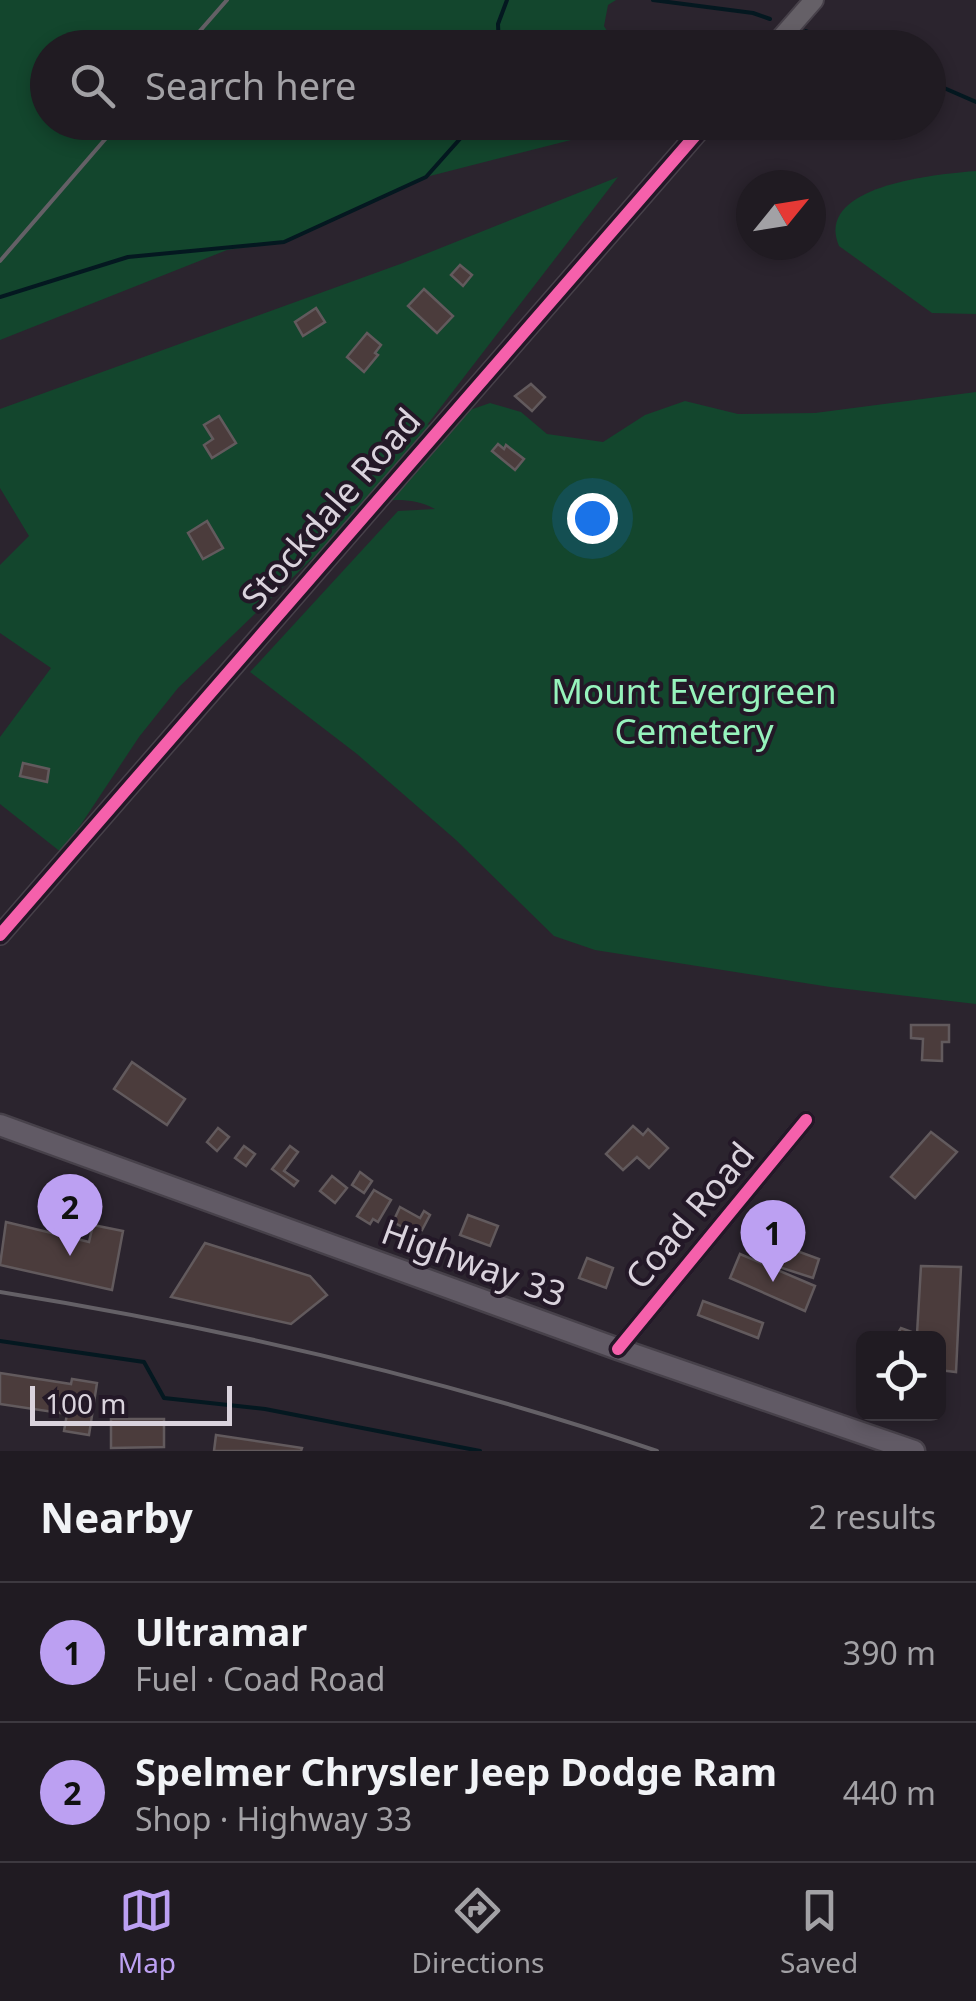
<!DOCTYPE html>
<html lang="en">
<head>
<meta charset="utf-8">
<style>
	:root { --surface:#201b22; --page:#28242a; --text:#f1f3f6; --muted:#a2a1a5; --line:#3d3940; --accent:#bca0f2 }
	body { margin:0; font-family:"Noto Sans",sans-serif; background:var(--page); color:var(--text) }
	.controls { position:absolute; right:30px; bottom:30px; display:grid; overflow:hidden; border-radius:15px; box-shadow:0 5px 15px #0003 }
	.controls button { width:90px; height:90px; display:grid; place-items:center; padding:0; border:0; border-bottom:2px solid var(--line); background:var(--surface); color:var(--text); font:50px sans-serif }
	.compass { position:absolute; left:736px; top:170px; width:90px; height:90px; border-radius:50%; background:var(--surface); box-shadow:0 5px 15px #0003; rotate:60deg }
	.scale { position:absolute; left:30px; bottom:25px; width:202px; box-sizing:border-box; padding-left:10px; border:5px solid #dad3dd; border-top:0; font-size:28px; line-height:35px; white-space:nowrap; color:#dad3dd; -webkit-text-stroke:8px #231827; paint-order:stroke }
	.you { position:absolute; left:592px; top:518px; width:35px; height:35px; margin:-25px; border:8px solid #fff; border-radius:50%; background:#1a73e8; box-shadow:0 0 0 15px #1a73e833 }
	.badge { display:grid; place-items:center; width:65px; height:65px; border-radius:50%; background:var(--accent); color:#111; font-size:32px; font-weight:700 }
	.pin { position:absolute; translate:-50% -82px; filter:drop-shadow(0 2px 5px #0008) }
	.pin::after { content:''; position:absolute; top:52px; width:35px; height:30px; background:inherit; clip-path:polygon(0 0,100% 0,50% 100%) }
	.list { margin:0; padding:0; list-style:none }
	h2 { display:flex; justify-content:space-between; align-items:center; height:130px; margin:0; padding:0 40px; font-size:42px }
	h2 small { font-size:32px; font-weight:400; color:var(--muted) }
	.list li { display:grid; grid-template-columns:65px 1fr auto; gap:30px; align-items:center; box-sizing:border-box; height:140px; padding:0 40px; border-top:2px solid var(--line) }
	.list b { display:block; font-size:38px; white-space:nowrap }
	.list p { margin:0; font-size:32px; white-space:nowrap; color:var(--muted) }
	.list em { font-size:32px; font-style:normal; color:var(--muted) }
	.icon { flex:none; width:55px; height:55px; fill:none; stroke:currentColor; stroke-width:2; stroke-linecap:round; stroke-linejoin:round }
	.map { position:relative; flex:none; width:976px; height:1451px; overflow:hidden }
	.search { position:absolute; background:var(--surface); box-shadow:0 5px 15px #0003; left:30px; right:30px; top:30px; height:110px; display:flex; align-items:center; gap:25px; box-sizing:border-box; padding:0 35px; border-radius:55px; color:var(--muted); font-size:38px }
	.sheet { height:410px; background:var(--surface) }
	nav { display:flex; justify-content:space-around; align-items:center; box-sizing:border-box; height:140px; border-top:2px solid var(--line); background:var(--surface); font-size:28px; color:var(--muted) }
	nav a { display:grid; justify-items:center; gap:5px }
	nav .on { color:var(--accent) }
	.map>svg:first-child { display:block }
</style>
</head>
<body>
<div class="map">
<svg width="976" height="1451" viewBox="0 0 976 1451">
	<rect width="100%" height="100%" fill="#2b242e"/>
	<g fill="#13462d">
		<polygon points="0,0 616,0 608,5 604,26 617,47 48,48 48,122 638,123 426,177 284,242 227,250 0,340"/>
		<path d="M976,171V314L932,313L839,246C813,185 938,174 976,171Z"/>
		<path d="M618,177L427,425L490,403L521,412L547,434L603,442L645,415L685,401L738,414L815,413L976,392V1004L830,987L595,950L554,936L456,840L357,754L250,672L398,511L435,509C416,498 393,499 371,502L178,688L139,737L62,853L0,804V737L51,668L0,633V565L29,536L0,488V409L403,263Z"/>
	</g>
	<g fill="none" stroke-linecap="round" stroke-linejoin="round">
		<g stroke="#041820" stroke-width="4">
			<polyline points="653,0 753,13 770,19"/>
			<polyline points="806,31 847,48"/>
			<polyline points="499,48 498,24 507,0"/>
			<polyline points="928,81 976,102"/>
			<polyline points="0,297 128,257 284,242 426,177 475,122"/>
			<polyline points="0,1341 144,1362 164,1398 265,1409 480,1451"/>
		</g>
	</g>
	<g fill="#4b3c3c" stroke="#625a5d" stroke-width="2.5">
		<polygon points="460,265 472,275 463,286 451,275"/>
		<polygon points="424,289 453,316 437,333 408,306"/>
		<polygon points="316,308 325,322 303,336 295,322"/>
		<polygon points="367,333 381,345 375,353 378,355 364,372 347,357"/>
		<polygon points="531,384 545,397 532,411 515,396"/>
		<polygon points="219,416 236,443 212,458 204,445 213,439 204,425"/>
		<polygon points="498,444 504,449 506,445 524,459 515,470 492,451"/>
		<polygon points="207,521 223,548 203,559 188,533"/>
		<polygon points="23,763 49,769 47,782 20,776"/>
		<polygon points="911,1025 949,1025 949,1042 942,1042 942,1061 922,1060 923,1039 911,1038"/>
		<polygon points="132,1062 185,1099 167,1125 114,1089"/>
		<polygon points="633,1126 643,1135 648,1129 668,1148 649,1168 637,1157 623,1170 606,1154"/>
		<polygon points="218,1128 229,1137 217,1151 207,1142"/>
		<polygon points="931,1132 957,1152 915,1198 891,1177"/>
		<polygon points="244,1146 255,1154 246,1166 235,1158"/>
		<polygon points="290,1146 298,1152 284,1171 298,1181 294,1186 272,1169"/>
		<polygon points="360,1172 372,1181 364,1193 352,1185"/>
		<polygon points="332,1176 347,1188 335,1203 320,1191"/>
		<polygon points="374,1190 391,1200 378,1222 373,1219 370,1224 357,1216"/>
		<polygon points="400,1207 420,1218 424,1211 430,1215 422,1230 415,1226 412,1232 393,1222"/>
		<polygon points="468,1215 498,1226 490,1246 460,1235"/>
		<polygon points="6,1222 89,1242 93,1225 123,1231 112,1290 0,1265"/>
		<polygon points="205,1243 310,1276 327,1295 291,1324 171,1297"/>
		<polygon points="786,1247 819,1259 813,1278 779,1267"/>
		<polygon points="740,1254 815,1286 805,1311 730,1278"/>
		<polygon points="587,1258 613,1268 606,1288 579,1278"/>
		<polygon points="921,1266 961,1267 956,1372 938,1370 938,1338 895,1338 901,1328 917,1334"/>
		<polygon points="703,1301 763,1323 758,1338 698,1315"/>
		<polygon points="0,1373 71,1384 72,1379 97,1383 89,1435 64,1431 67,1414 0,1404"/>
		<polygon points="111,1419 164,1419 164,1447 111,1448"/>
		<polygon points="216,1435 302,1448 301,1451 214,1451"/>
	</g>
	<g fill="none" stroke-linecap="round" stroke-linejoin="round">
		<defs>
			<polyline id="minor" points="618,1349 806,1120"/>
			<g id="tertiary">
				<polyline points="772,48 814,0"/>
				<polyline points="0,935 707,122"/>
			</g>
			<polyline id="secondary" points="0,1125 618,1349 914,1451"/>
		</defs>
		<use href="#minor" stroke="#47414a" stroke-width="19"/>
		<use href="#tertiary" stroke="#47414a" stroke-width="22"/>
		<use href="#secondary" stroke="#47414a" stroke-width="25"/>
		<use href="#minor" stroke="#656067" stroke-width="14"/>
		<use href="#tertiary" stroke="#656067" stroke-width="18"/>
		<use href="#secondary" stroke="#615a65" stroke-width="20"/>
		<g stroke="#646066" stroke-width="4">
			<polyline points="185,48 227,0"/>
			<polyline points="0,261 120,122"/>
			<path d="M0,1292C223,1328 443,1378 657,1451"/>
		</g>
		<defs>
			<g id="cycleway">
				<polyline points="0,935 707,122"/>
				<polyline points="618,1349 806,1120"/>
			</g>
		</defs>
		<use href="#cycleway" stroke="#231827" stroke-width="19"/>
		<use href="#cycleway" stroke="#f560ab" stroke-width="12"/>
	</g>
	<g text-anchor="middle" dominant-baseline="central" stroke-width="8" stroke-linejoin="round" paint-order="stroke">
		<g font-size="35" fill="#dad3dd" stroke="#231827">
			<text transform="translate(330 508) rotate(-49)">Stockdale Road</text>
			<text transform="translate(689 1215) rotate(-50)">Coad Road</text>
			<text transform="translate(474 1262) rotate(20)">Highway 33</text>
		</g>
		<g font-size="35" fill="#96f3bc" stroke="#231827">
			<text x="694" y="690">Mount Evergreen<tspan x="694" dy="40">Cemetery</tspan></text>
		</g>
	</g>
</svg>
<div class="controls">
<button><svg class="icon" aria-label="locate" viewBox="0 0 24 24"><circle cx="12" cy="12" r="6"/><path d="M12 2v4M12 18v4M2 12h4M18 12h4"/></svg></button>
</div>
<svg class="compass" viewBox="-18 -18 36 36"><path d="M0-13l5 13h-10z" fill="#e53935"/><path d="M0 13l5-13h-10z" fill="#a2a1a5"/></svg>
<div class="scale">100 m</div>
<div class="you"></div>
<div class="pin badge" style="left:773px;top:1282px">1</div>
<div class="pin badge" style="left:70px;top:1256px">2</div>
<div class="search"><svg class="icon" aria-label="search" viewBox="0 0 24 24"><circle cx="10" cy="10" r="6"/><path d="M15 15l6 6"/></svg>Search here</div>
</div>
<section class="sheet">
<h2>Nearby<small>2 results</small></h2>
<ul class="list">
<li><span class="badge">1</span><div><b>Ultramar</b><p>Fuel · Coad Road</p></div><em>390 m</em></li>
<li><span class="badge">2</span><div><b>Spelmer Chrysler Jeep Dodge Ram</b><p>Shop · Highway 33</p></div><em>440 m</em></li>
</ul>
</section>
<nav>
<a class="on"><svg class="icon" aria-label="map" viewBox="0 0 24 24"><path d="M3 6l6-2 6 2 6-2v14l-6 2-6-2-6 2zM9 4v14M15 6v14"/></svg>Map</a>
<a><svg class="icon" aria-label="directions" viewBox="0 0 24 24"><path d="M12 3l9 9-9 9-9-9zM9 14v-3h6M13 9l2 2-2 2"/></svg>Directions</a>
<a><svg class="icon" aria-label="saved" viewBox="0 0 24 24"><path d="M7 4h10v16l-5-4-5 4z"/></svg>Saved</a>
</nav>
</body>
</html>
